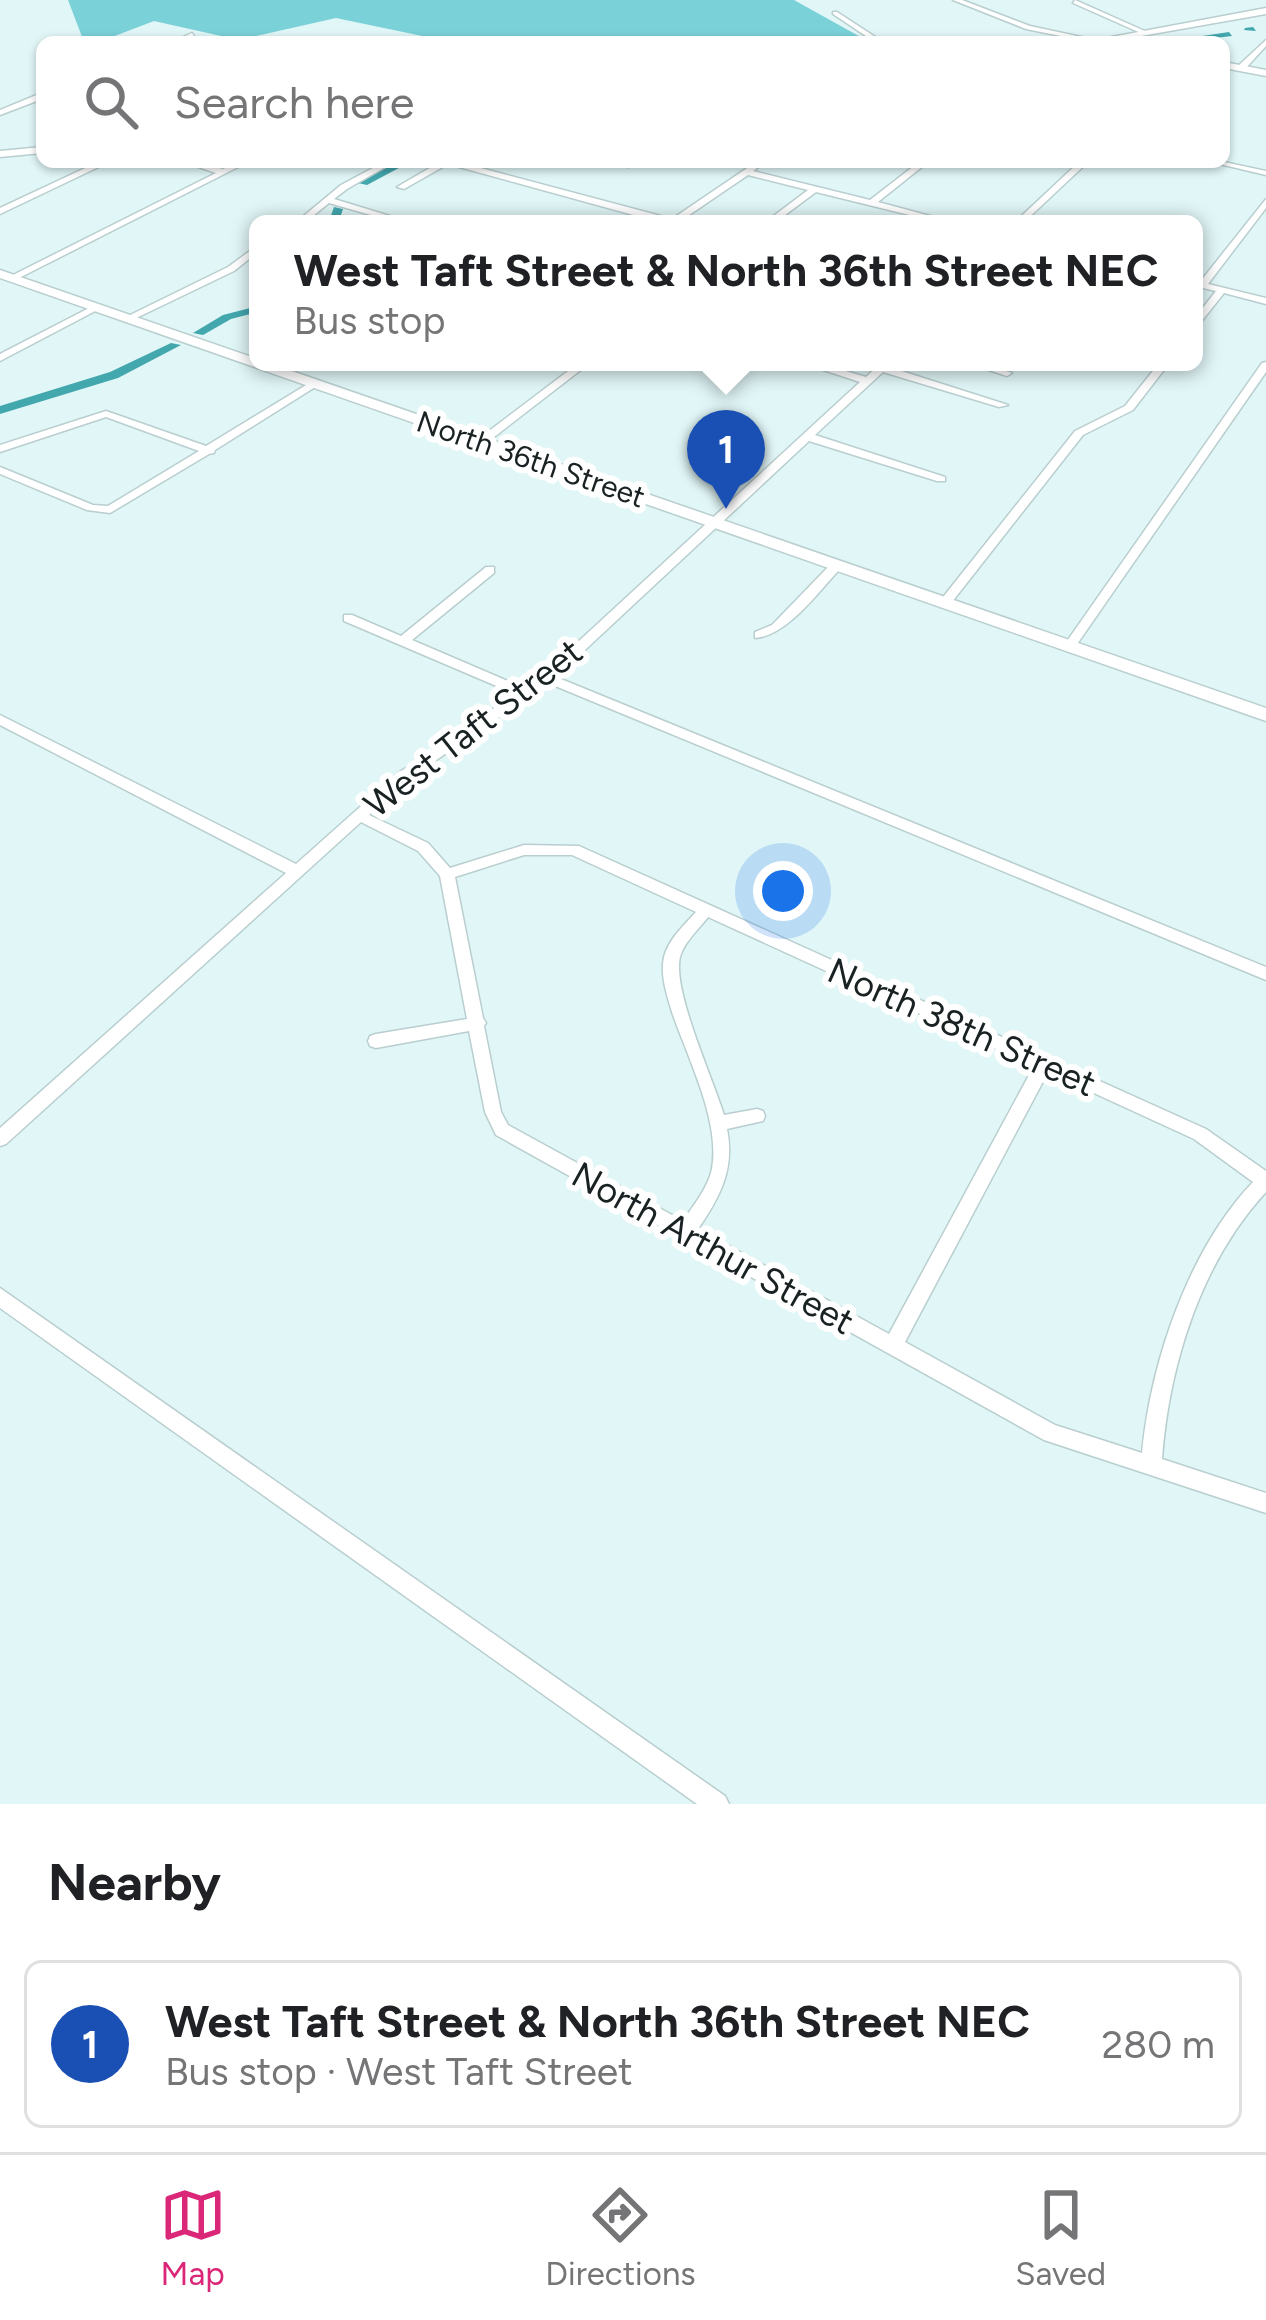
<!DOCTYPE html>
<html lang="en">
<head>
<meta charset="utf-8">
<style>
	:root { --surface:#fff; --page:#f2f2f2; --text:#202124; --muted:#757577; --line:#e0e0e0; --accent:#db2777 }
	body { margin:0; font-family:Figtree,sans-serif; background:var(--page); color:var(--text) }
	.you { position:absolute; left:783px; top:891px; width:42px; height:42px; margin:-30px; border:9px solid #fff; border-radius:50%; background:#1a73e8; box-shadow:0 0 0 18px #1a73e833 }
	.badge { display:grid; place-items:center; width:78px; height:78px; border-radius:50%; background:var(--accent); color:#fff; font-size:39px; font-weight:700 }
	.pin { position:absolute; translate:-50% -99px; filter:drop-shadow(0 3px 6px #0008) }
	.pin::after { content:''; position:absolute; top:63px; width:42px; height:36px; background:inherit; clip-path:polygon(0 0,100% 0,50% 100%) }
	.popup { position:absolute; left:249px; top:215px; width:954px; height:156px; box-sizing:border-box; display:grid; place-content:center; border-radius:18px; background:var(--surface); filter:drop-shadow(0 3px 9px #0005); font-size:39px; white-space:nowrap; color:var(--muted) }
	.popup b { font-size:45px; color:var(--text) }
	.popup::after { content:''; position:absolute; left:50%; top:100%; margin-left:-24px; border:24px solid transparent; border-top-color:var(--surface) }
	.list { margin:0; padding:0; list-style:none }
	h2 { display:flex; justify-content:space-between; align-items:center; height:156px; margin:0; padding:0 48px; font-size:51px }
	h2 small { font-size:39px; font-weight:400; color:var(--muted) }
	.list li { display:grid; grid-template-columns:78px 1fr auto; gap:36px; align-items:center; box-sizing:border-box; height:168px; margin:0 24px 24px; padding:0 24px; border:3px solid var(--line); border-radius:18px }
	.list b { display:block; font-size:45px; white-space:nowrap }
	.list p { margin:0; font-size:39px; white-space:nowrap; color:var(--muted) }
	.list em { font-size:39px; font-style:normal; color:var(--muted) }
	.icon { flex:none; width:66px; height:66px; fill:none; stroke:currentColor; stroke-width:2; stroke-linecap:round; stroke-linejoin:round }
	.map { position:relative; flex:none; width:1266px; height:1804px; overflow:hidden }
	.search { position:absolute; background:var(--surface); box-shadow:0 3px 9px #0004; left:36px; right:36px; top:36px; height:132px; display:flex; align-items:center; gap:30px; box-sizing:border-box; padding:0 42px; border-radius:18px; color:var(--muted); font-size:45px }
	.sheet { height:348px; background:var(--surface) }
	nav { display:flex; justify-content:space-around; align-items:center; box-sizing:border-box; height:168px; border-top:3px solid var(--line); background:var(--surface); font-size:33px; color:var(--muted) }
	nav a { display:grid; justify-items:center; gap:6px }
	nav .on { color:var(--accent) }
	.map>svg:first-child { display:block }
</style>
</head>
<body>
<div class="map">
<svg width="1266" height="1804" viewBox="0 0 1266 1804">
	<rect width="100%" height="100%" fill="#e1f6f7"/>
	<polygon fill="#7ad1d8" points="68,0 794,0 866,40 428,42 427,37 336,18 239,40 154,21 99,42 84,42"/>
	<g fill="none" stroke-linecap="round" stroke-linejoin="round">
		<g fill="#43a7ae" fill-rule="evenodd">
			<polygon points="1253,27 1256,31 1244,30 1245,28"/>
			<polygon points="1229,32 1232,36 1179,42 1183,39"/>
			<polygon points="397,162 410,162 367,185 358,183"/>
			<polygon points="334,207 343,209 338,224 328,224"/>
			<polygon points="258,306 258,312 231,319 203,335 193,333 223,315"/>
			<polygon points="171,343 181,345 118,378 0,414 0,406 110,372"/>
		</g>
		<defs>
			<g id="street">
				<polygon points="953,0 962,0 1030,26 1100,41 1091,42 1026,29"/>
				<polygon points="1075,0 1147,32 1148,33 1143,34 1073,3"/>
				<polygon points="833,12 837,12 883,42 875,42 833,14"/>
				<polygon points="192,33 194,36 181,42 172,42"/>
				<polygon points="328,40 333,41 334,42 325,42"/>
				<polygon points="1266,40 1266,46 1244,70 1238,70 1238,66"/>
				<polygon points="39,94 42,94 42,99 0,115 0,110"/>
				<polygon points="98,162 109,162 0,214 0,208"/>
				<polygon points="184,162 197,162 223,169 238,162 248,162 15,280 7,278 216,173"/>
				<polygon points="384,162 394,162 347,189 334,199 416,224 402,224 329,203 303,224 294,224 341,185"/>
				<polygon points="440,162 458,162 672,219 756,162 765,162 753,171 870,200 919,162 928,162 878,202 960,224 946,224 816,192 773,224 763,224 808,190 748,175 676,224 666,224 448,164 404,189 397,187"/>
				<polygon points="605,162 624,162 632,165 628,167"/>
				<polygon points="1079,162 1088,162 1022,224 1013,224"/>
				<polygon points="1211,162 1224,162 1266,171 1266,175"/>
				<polygon points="1266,199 1266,208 1208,284 1266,298 1266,304 1224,293 1197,327 1194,328 1194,319 1216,291 1194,286 1194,280 1200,282"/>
				<polygon points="258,245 258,252 234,271 130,321 122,319 228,267"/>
				<polygon points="93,306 101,308 0,361 0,354"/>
				<polygon points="580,362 591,362 485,444 477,444 477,440"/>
				<path d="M799,362H815L866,377L882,362H893L889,367L1008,405L999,407L883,372L815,435L945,477V481H937L809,441L556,677L1266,967V980L548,683L532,697L527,698L407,780L369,815L428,843L450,868L524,845L579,846L1206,1129L1266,1171V1192C1201,1262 1169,1365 1162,1459L1266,1493V1513L1044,1440L496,1135L485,1112L469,1031L376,1048L370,1046L368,1041L370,1036L376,1034L467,1019L440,876L418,851L361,822L6,1144L0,1146V1128L286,873L0,725V715L296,864L397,774L515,694L344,621V615H352L401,636L486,567H494V573L412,640L524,688L542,675L860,382ZM524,855H572L696,912C684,925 668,940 664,957C660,975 667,995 672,1012C687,1057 723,1125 711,1173C706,1190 693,1206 683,1221L508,1125L501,1112L484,1026L486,1023L483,1018L455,877ZM708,917L1034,1066L889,1334L698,1229C720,1197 735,1169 727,1129L763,1121L765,1116L763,1111L757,1109L724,1115C713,1079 672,990 680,957C684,942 699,929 708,917ZM1048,1072L1194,1139L1253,1182C1189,1249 1151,1361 1142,1453L1055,1425L905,1342Z"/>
				<polygon points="964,362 980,362 1012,373 1007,376"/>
				<polygon points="1160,362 1170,362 1133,410 1083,435 948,607 940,607 940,601 1075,431 1125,406"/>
				<polygon points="1266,362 1266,372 1073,650 1065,650 1065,644 1262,363"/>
				<polygon points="311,382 320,384 215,450 214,453 209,454 110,513 87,510 0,474 0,467 93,505 108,506 199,451 106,417 0,452 0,445 106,411 206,446"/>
				<path d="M836,562L840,563V569C818,592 787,636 755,638V632L772,625L832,563Z"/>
				<polygon points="0,1288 725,1796 729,1804 697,1804 0,1308"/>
			</g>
			<g id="secondary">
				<polygon points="1266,8 1266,14 1107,42 1085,42"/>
				<polygon points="1224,62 1266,70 1266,76 1224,68"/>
				<polygon points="42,147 42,153 0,157 0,151"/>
				<polygon points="0,270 1266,708 1266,721 0,278"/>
			</g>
		</defs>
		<use href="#street" stroke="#b9cecf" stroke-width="3"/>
		<use href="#secondary" stroke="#b9cecf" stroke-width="3"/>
		<use href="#street" fill="#fff" fill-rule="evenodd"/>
		<use href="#secondary" fill="#fff" fill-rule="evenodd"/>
	</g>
	<g text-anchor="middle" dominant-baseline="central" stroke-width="12" stroke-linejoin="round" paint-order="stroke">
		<g font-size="30" fill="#192122" stroke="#fff">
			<text transform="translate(531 459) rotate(19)">North 36th Street</text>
		</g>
		<g font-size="36" fill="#192122" stroke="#fff">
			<text transform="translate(473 728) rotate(-38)">West Taft Street</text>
			<text transform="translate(962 1027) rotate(24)">North 38th Street</text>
			<text transform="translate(713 1248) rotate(29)">North Arthur Street</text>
		</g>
	</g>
</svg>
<div class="you"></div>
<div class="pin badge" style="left:726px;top:509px;background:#1a4fb4">1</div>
<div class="popup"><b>West Taft Street &amp; North 36th Street NEC</b>Bus stop</div>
<div class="search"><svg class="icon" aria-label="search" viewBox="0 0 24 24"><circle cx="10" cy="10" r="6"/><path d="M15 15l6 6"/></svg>Search here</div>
</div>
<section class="sheet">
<h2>Nearby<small></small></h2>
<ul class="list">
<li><span class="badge" style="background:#1a4fb4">1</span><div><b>West Taft Street &amp; North 36th Street NEC</b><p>Bus stop · West Taft Street</p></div><em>280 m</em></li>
</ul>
</section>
<nav>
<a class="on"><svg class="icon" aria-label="map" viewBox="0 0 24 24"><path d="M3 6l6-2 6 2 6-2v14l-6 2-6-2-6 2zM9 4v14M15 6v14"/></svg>Map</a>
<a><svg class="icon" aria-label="directions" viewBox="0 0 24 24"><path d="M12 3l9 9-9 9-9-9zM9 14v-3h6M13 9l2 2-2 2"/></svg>Directions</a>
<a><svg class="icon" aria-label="saved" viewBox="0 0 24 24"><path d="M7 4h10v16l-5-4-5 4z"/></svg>Saved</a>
</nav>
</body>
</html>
